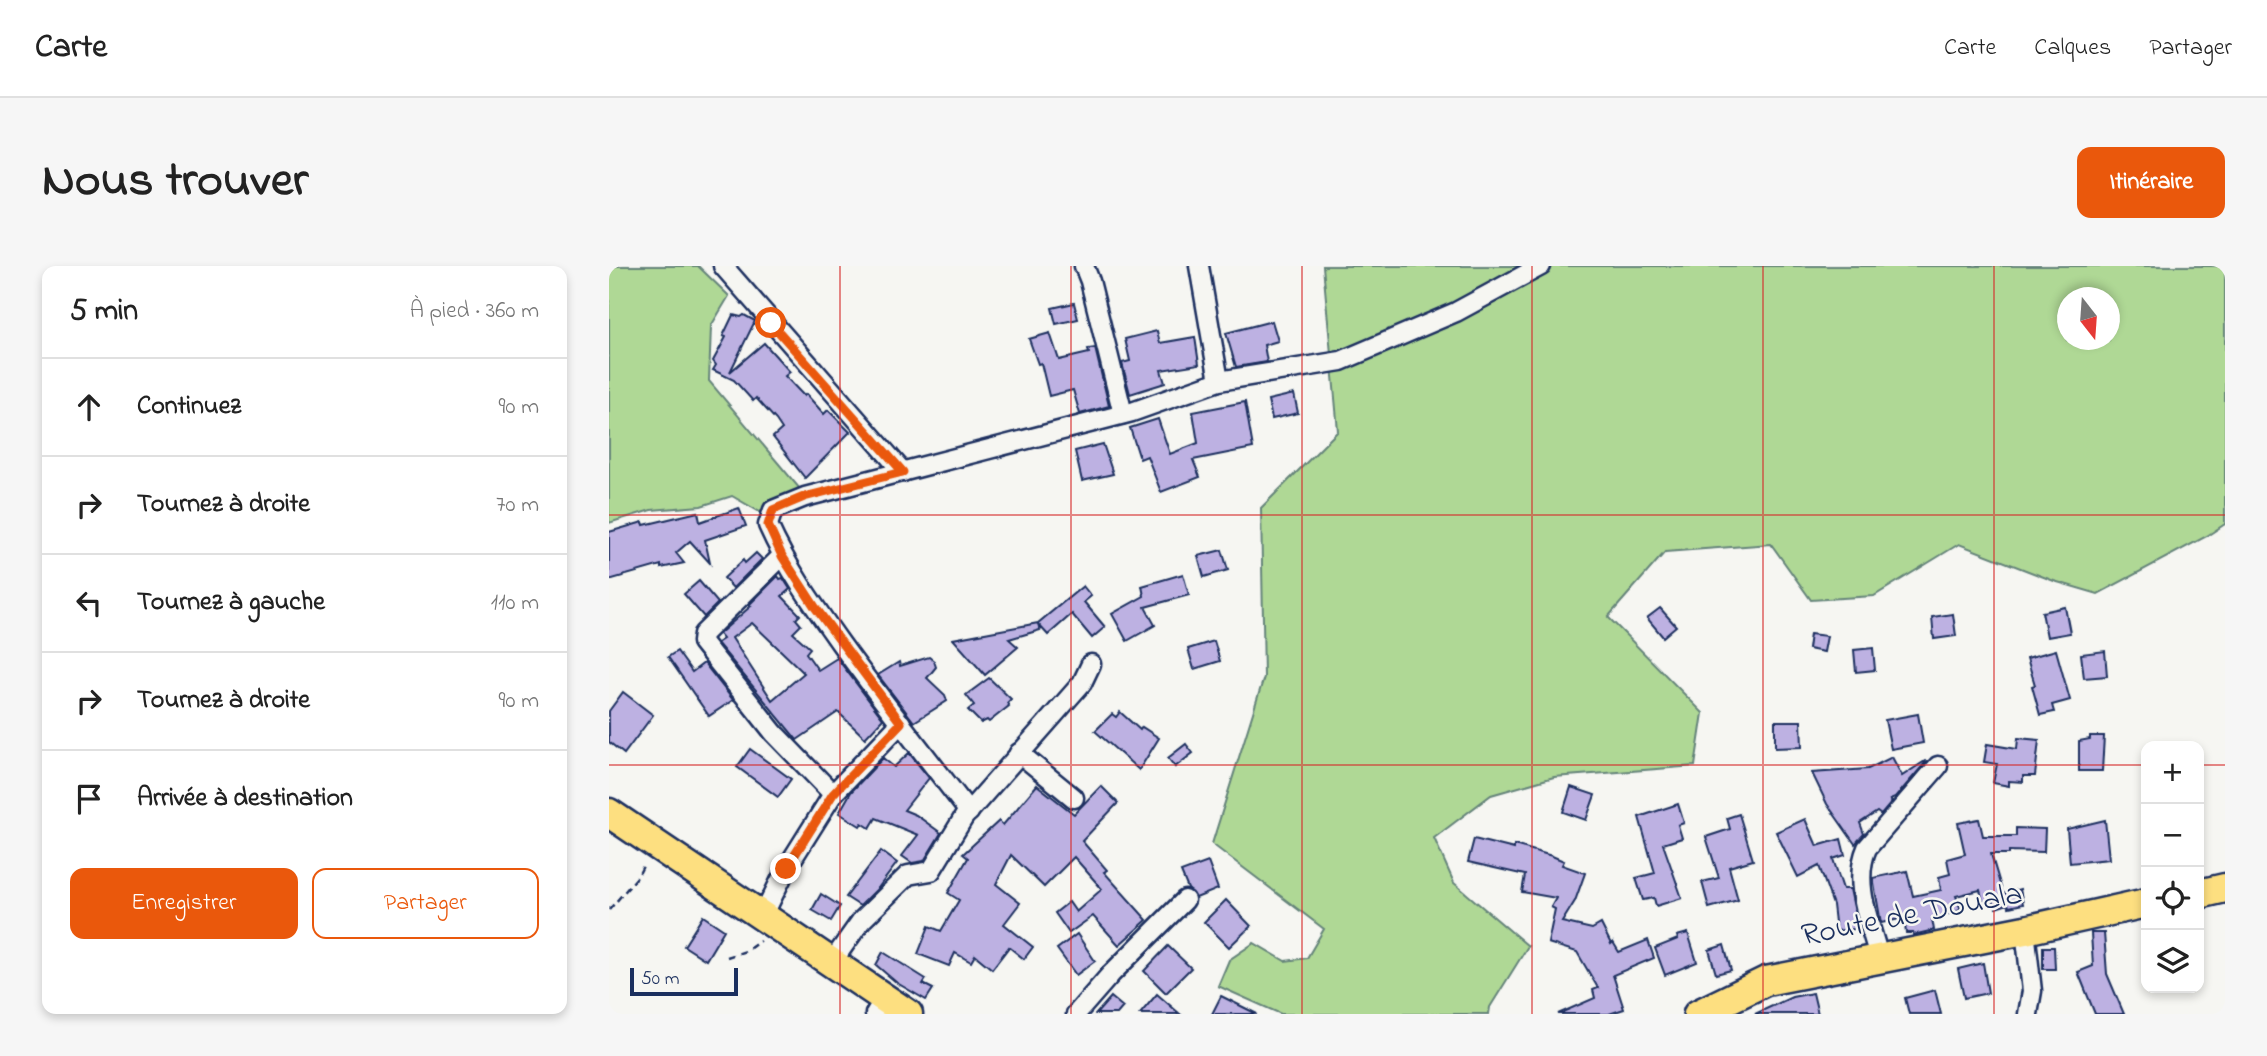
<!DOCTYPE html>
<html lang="fr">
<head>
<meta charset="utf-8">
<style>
	:root { --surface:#fff; --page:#f6f6f6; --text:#222; --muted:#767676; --line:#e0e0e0; --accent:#ea580c }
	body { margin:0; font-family:"Indie Flower",sans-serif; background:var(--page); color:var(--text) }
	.controls { position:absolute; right:21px; bottom:21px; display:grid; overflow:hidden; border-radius:14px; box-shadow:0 4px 10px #0003 }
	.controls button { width:63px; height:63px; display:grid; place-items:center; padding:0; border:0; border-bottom:2px solid var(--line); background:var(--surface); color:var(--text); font:35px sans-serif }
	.compass { position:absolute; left:1448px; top:21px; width:63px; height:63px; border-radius:50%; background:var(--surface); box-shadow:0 4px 10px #0003; rotate:163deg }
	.scale { position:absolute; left:21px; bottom:18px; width:108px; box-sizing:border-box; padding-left:7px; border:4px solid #1b2f5e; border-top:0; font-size:19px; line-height:24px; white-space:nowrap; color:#1b2f5e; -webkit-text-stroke:5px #f6f6f2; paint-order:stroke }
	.stop { position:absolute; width:21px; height:21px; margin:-16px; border:5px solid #ea580c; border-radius:50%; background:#fff }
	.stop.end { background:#ea580c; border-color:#fff; box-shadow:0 2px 7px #0008 }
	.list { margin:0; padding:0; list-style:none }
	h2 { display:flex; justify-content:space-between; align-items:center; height:91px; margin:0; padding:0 28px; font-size:30px }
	h2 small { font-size:23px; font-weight:400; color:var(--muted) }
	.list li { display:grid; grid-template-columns:46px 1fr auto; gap:21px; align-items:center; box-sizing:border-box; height:98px; padding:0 28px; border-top:2px solid var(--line) }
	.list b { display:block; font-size:26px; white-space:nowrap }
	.list em { font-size:23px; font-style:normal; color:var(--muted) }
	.actions { display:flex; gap:14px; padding:21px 28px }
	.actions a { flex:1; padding:16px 0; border:2px solid var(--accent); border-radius:14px; text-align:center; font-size:24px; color:var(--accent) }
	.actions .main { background:var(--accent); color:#fff }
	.icon { flex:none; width:38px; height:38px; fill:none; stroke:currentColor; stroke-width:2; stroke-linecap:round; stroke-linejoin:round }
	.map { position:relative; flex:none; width:1616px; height:748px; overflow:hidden; border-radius:14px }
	header { display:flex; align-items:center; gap:42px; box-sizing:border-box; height:98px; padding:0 35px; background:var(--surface); border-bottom:2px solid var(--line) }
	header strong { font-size:33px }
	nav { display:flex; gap:38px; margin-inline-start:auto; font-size:24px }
	.intro { display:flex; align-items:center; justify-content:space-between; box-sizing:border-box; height:168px; padding:0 42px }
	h1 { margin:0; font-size:49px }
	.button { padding:18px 32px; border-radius:14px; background:var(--accent); color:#fff; font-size:24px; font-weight:700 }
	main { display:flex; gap:42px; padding:0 42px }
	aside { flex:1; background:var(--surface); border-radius:14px; box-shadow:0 4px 10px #0003 }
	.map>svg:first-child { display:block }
</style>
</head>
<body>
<header>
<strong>Carte</strong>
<nav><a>Carte</a><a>Calques</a><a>Partager</a></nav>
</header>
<div class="intro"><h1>Nous trouver</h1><a class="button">Itinéraire</a></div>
<main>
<aside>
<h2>5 min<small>À pied · 360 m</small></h2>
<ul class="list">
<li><svg class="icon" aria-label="ahead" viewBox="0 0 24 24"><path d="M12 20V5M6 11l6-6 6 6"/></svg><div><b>Continuez</b></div><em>90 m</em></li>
<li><svg class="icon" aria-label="right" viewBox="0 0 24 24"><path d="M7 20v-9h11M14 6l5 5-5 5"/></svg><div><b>Tournez à droite</b></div><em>70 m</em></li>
<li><svg class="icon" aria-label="left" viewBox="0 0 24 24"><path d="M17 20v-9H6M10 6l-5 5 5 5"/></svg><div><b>Tournez à gauche</b></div><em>110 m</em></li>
<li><svg class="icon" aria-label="right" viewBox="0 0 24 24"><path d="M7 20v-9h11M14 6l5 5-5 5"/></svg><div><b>Tournez à droite</b></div><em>90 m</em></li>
<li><svg class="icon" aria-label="arrive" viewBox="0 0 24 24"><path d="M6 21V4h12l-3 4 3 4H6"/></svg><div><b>Arrivée à destination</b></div></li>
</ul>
<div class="actions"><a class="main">Enregistrer</a><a>Partager</a></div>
</aside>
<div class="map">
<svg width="1616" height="748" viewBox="0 0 1616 748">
	<rect width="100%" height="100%" fill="#f6f6f2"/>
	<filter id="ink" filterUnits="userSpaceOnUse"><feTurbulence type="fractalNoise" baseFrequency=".0143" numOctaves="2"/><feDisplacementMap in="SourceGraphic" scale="14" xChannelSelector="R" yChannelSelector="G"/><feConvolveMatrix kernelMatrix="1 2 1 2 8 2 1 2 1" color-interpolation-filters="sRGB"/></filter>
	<g filter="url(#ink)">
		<g fill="#afd895" stroke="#65847a" stroke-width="2" fill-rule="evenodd">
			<polygon points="0,0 89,0 120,30 102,60 100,115 191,223 151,246 123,230 92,240 42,244 0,257"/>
			<path d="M714,0H1616V258L1598,270L1489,328L1445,315L1350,278L1265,330L1202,334L1162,278L1056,286L999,351L1094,447L1086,500L945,511L882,529L825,572L845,617L919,680L881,741L880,748H672L609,720L620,694L645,677L676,695L698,692L715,663L603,578L655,411L652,242L729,165ZM1458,32H1500V74H1458Z"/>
		</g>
		<g fill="#bdb1e2" stroke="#1b2f5e" stroke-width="2" fill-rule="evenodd">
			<polygon points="465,37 469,53 447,58 443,42"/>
			<polygon points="124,49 132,51 135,49 146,55 121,106 155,77 181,106 176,110 195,130 197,128 215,148 219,144 241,166 196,212 164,171 173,163 167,154 147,132 144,135 125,114 104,104 107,99 104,95 117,71 114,70"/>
			<polygon points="663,55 669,75 655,79 658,96 627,101 617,67"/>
			<polygon points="548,65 551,77 586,71 590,98 552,104 556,117 521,128 513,97 521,95 516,73"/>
			<polygon points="441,67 450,94 480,87 479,83 486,82 500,140 471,148 464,124 440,130 432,97 429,98 420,73"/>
			<polygon points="685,128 689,147 663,153 659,134"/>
			<polygon points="636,136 644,182 584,194 591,211 552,226 538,190 531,193 521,162 549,153 561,188 589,177 584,146"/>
			<polygon points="494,178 504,208 473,215 466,185"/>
			<polygon points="130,242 137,260 96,274 101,297 81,275 67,287 75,297 52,302 52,299 0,314 0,266 34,256 35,259 89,246 91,256"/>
			<polygon points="613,284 619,304 595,311 589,290"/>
			<polygon points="147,287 153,293 124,322 115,312 134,294 136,297"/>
			<polygon points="574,308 580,329 536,341 546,359 518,375 503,348 535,330 533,320"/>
			<path d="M169,310L171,313L174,312L181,323L173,330L191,349L187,353L192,359L184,367L201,382L197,387L209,404L228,392L274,453L256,472L229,446L188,474L108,377L114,373L110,368L142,340L140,339ZM143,357L195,407L163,434L123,372Z"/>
			<polygon points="90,315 109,337 95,351 75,328"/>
			<polygon points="474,320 482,330 475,336 496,361 483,372 463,348 439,369 429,358 431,364 400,373 409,381 376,409 344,373 429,357"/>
			<polygon points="1456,341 1461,367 1438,371 1433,346"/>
			<polygon points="1051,342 1067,360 1054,371 1038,352"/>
			<polygon points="1344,348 1347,370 1325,373 1323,351"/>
			<polygon points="1201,368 1218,370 1215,386 1199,383"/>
			<polygon points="605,375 611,395 585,403 579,383"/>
			<polygon points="1264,382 1266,404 1247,406 1245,384"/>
			<polygon points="1447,384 1461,434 1443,439 1445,446 1431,449 1423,420 1426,419 1418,392"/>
			<polygon points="68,385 83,406 95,397 124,434 100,450 59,391"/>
			<polygon points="1496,385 1498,410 1475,412 1472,388"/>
			<polygon points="320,391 325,395 327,401 318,412 336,429 338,435 305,456 269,409 290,396 291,400"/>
			<polygon points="380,412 402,433 398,437 400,440 380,456 378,454 372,457 359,444 365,439 357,429"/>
			<polygon points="14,426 44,449 15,488 0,476 0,445"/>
			<polygon points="511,446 531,464 533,461 550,472 530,504 486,465 503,448 507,451"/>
			<polygon points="1309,448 1314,477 1282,483 1276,454"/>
			<polygon points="1166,455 1192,455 1193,481 1166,482"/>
			<polygon points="1481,470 1495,470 1493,505 1470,505 1470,475 1481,473"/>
			<polygon points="1409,472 1430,474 1426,510 1414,510 1414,516 1400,515 1400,520 1384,517 1388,498 1375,496 1378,478 1408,483"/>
			<polygon points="577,478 584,487 566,501 559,492"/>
			<polygon points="141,483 182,513 169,531 128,501"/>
			<polygon points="300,487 320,512 295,544 307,549 332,567 315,595 303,597 293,590 309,569 267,552 261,562 253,557 251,560 230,547 242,526 274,492 285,501"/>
			<polygon points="1283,491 1293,510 1316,495 1317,496 1286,532 1281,534 1283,536 1272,549 1268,546 1251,557 1255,568 1246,578 1218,538 1203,507 1259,503"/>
			<polygon points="428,519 465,548 492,520 509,537 473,575 498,604 495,606 538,654 510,679 484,650 460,667 446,647 460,636 467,646 493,623 465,591 435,621 402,589 387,618 411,637 395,658 424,681 415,693 400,681 383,703 366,689 362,696 346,687 340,700 309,688 320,660 332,665 350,634 339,627 359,592 354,588 390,555 394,559"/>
			<polygon points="962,521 986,529 977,554 954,546"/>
			<polygon points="1069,538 1075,557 1069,559 1073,572 1054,578 1073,632 1047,640 1045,632 1034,634 1027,612 1046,607 1030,551"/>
			<polygon points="1130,548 1144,594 1120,601 1129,634 1100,642 1093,616 1110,612 1097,571 1121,563 1118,552"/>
			<polygon points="1196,553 1208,580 1232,573 1236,589 1224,593 1234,623 1241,623 1249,660 1245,663 1227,665 1224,639 1210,600 1189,611 1167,566"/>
			<polygon points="1370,553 1374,570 1407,570 1407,562 1436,563 1435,586 1400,585 1400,588 1382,588 1394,628 1411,623 1414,638 1400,641 1399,638 1387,642 1384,634 1374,636 1371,624 1347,630 1352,644 1323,653 1325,664 1304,669 1304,667 1297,667 1295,652 1272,657 1264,612 1298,605 1304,630 1332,624 1330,611 1341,608 1338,593 1356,588 1349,557"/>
			<polygon points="1496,554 1500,593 1461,597 1458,563"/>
			<polygon points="865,573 905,583 905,579 943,590 955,595 953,599 976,607 966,635 953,656 983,663 992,658 1002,678 1004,676 1010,686 1039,674 1045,692 1004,709 1015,743 1000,748 949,748 986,732 984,724 989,722 968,686 939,677 946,643 942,641 947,632 913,626 916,609 859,596"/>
			<polygon points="272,585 288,597 269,622 251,640 237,631"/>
			<polygon points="599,596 609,623 587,632 579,623 572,606"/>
			<polygon points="212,628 231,640 222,655 203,644"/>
			<polygon points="617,634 642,660 620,681 595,656"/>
			<polygon points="94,650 115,664 97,694 75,680"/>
			<polygon points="1079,667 1088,696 1056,709 1046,682 1069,673 1068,670"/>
			<polygon points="1482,667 1495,667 1498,708 1515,748 1486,748 1469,706 1484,700"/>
			<polygon points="468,668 486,695 467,709 448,683"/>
			<polygon points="1115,679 1122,704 1107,708 1100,684"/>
			<polygon points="559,680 582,702 557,727 535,705"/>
			<polygon points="1434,681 1445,681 1446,703 1434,703"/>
			<polygon points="274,686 317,713 314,718 324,723 317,734 288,717 267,699"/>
			<polygon points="1374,697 1379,727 1355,732 1349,703"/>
			<polygon points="1326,724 1332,748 1300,748 1296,732"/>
			<polygon points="1204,727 1209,748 1146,748 1183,731"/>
			<polygon points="548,728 571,748 531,748"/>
			<polygon points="612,730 648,748 603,748"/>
			<polygon points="502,731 514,741 508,748 487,748"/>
		</g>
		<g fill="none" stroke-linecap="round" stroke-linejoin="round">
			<defs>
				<g id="minor">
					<polyline points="114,0 294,206"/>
					<polyline points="475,0 481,15 514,148"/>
					<polyline points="590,0 610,115"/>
					<polyline points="173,290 94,368 93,376 165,467 224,528"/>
					<polyline points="410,487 465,532"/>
					<path d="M360,546C317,490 273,435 232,378C205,340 178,302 159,259L164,244L196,231L523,146L610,115L732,95L847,46L932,0"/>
					<polyline points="154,650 177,603 224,528 292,457"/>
					<polyline points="1416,664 1423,725 1419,748"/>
					<path d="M1270,691C1261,657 1243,616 1258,582L1329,500"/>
					<polyline points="223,696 252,655 299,609 322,605 355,551 473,417 482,398"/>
					<polyline points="266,748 275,733"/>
					<polyline points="467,748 502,708 576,634"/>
				</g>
				<g id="trunk">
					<polyline points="0,547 299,748"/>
					<polyline points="1590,628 1616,622"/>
					<polyline points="1089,748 1157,715 1416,664 1537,637"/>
				</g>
			</defs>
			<use href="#minor" stroke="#1b2f5e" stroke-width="23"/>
			<use href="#trunk" stroke="#1b2f5e" stroke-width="33"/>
			<g stroke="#1b2f5e" stroke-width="2.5" stroke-dasharray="7 5" stroke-linecap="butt">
				<polyline points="0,644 29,610 35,598"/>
				<polyline points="118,691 137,685 151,675"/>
			</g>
			<use href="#minor" stroke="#f6f6f2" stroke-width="18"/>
			<use href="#trunk" stroke="#fddf80" stroke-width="28"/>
		</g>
	</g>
	<g fill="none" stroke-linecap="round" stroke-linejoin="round" filter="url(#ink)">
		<polyline stroke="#ea580c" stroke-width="9" points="162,57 294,206 195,231 164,244 159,259 173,290 206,341 292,457 224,528 177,603"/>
	</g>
	<path fill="none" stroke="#d62828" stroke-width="2" stroke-opacity="0.55" d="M231,0V748M462,0V748M693,0V748M923,0V748M1154,0V748M1385,0V748M0,249H1616M0,499H1537M1590,499H1616"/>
	<g text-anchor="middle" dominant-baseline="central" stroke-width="5" stroke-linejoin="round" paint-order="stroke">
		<g font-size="32" fill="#1b2f5e" stroke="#f6f6f2">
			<text transform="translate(1303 650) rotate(-11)">Route de Douala</text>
		</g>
	</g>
</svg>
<div class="controls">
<button>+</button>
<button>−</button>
<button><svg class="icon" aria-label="locate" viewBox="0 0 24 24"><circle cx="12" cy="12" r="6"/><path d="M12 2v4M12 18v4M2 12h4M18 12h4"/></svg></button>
<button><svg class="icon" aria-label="layers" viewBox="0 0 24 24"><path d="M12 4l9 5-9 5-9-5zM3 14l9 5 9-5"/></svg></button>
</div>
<svg class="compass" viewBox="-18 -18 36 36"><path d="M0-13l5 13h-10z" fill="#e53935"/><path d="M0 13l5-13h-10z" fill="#767676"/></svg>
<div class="scale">50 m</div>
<div class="stop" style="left:162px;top:57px"></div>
<div class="stop end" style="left:177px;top:603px"></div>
</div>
</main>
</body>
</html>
